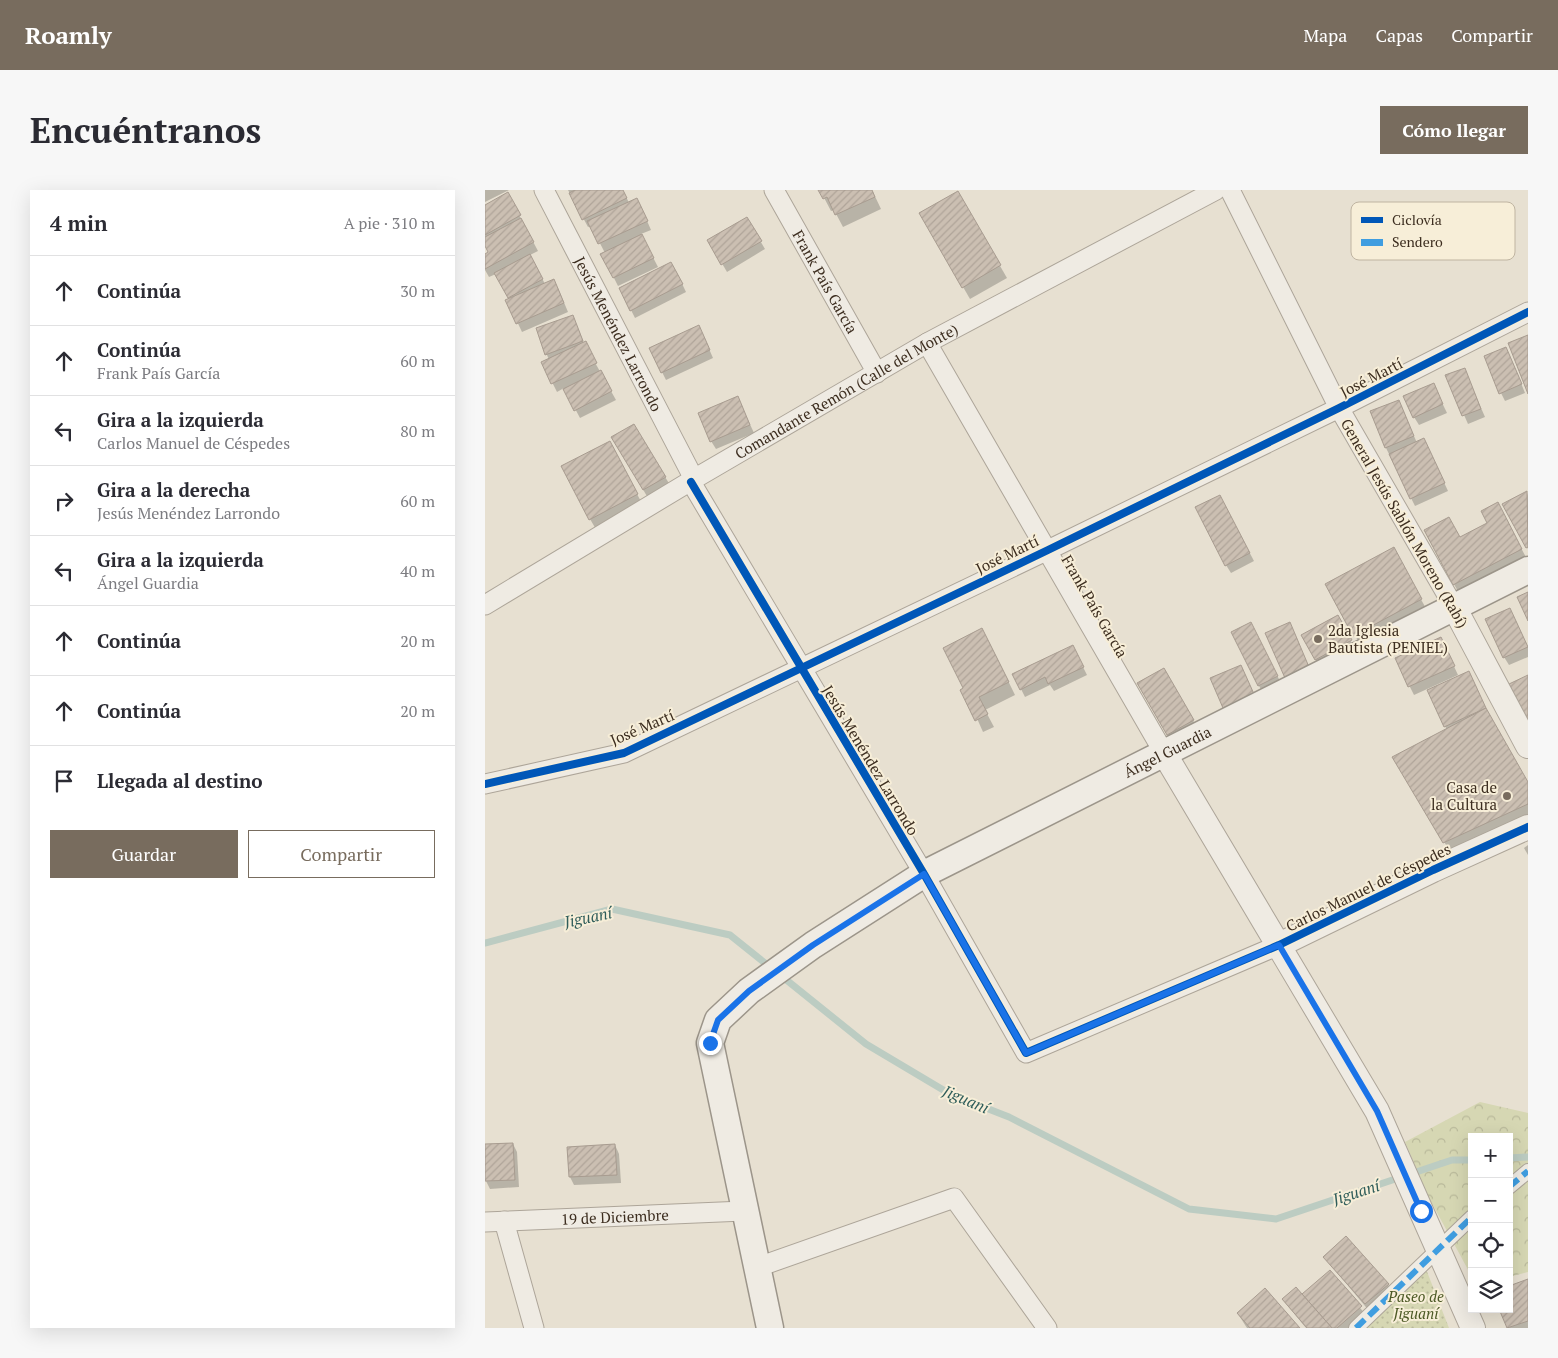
<!DOCTYPE html>
<html lang="es">
<head>
<meta charset="utf-8">
<style>
	:root { --surface:#fff; --page:#f7f7f7; --text:#2b2b33; --muted:#7c7c81; --line:#e1e1e2; --accent:#786c5e }
	body { margin:0; font-family:"PT Serif",serif; background:var(--page); color:var(--text) }
	.controls { position:absolute; right:15px; bottom:15px; display:grid; overflow:hidden; border-radius:0px; box-shadow:0 5px 20px #0002 }
	.controls button { width:45px; height:45px; display:grid; place-items:center; padding:0; border:0; border-bottom:1px solid var(--line); background:var(--surface); color:var(--text); font:25px sans-serif }
	.stop { position:absolute; width:15px; height:15px; margin:-11px; border:4px solid #1a73e8; border-radius:50%; background:#fff }
	.stop.end { background:#1a73e8; border-color:#fff; box-shadow:0 1px 5px #0008 }
	.list { margin:0; padding:0; list-style:none }
	h2 { display:flex; justify-content:space-between; align-items:center; height:65px; margin:0; padding:0 20px; font-size:21px }
	h2 small { font-size:16px; font-weight:400; color:var(--muted) }
	.list li { display:grid; grid-template-columns:32px 1fr auto; gap:15px; align-items:center; box-sizing:border-box; height:70px; padding:0 20px; border-top:1px solid var(--line) }
	.list b { display:block; font-size:19px; white-space:nowrap }
	.list p { margin:0; font-size:16px; white-space:nowrap; color:var(--muted) }
	.list em { font-size:16px; font-style:normal; color:var(--muted) }
	.actions { display:flex; gap:10px; padding:15px 20px }
	.actions a { flex:1; padding:11px 0; border:1px solid var(--accent); border-radius:0px; text-align:center; font-size:18px; color:var(--accent) }
	.actions .main { background:var(--accent); color:#fff }
	.icon { flex:none; width:28px; height:28px; fill:none; stroke:currentColor; stroke-width:2; stroke-linecap:round; stroke-linejoin:round }
	.map { position:relative; flex:none; width:1043px; height:1138px; overflow:hidden; border-radius:0px }
	header { display:flex; align-items:center; gap:30px; box-sizing:border-box; height:70px; padding:0 25px; background:var(--accent); color:#fff }
	header strong { font-size:24px }
	nav { display:flex; gap:28px; margin-inline-start:auto; font-size:18px }
	.intro { display:flex; align-items:center; justify-content:space-between; box-sizing:border-box; height:120px; padding:0 30px }
	h1 { margin:0; font-size:35px }
	.button { padding:12px 22px; border-radius:0px; background:var(--accent); color:#fff; font-size:18px; font-weight:700 }
	main { display:flex; gap:30px; padding:0 30px }
	aside { flex:1; background:var(--surface); border-radius:0px; box-shadow:0 5px 20px #0002 }
	.map>svg:first-child { display:block }
</style>
</head>
<body>
<header>
<strong>Roamly</strong>
<nav><a>Mapa</a><a>Capas</a><a>Compartir</a></nav>
</header>
<div class="intro"><h1>Encuéntranos</h1><a class="button">Cómo llegar</a></div>
<main>
<aside>
<h2>4 min<small>A pie · 310 m</small></h2>
<ul class="list">
<li><svg class="icon" aria-label="ahead" viewBox="0 0 24 24"><path d="M12 20V5M6 11l6-6 6 6"/></svg><div><b>Continúa</b></div><em>30 m</em></li>
<li><svg class="icon" aria-label="ahead" viewBox="0 0 24 24"><path d="M12 20V5M6 11l6-6 6 6"/></svg><div><b>Continúa</b><p>Frank País García</p></div><em>60 m</em></li>
<li><svg class="icon" aria-label="left" viewBox="0 0 24 24"><path d="M17 20v-9H6M10 6l-5 5 5 5"/></svg><div><b>Gira a la izquierda</b><p>Carlos Manuel de Céspedes</p></div><em>80 m</em></li>
<li><svg class="icon" aria-label="right" viewBox="0 0 24 24"><path d="M7 20v-9h11M14 6l5 5-5 5"/></svg><div><b>Gira a la derecha</b><p>Jesús Menéndez Larrondo</p></div><em>60 m</em></li>
<li><svg class="icon" aria-label="left" viewBox="0 0 24 24"><path d="M17 20v-9H6M10 6l-5 5 5 5"/></svg><div><b>Gira a la izquierda</b><p>Ángel Guardia</p></div><em>40 m</em></li>
<li><svg class="icon" aria-label="ahead" viewBox="0 0 24 24"><path d="M12 20V5M6 11l6-6 6 6"/></svg><div><b>Continúa</b></div><em>20 m</em></li>
<li><svg class="icon" aria-label="ahead" viewBox="0 0 24 24"><path d="M12 20V5M6 11l6-6 6 6"/></svg><div><b>Continúa</b></div><em>20 m</em></li>
<li><svg class="icon" aria-label="arrive" viewBox="0 0 24 24"><path d="M6 21V4h12l-3 4 3 4H6"/></svg><div><b>Llegada al destino</b></div></li>
</ul>
<div class="actions"><a class="main">Guardar</a><a>Compartir</a></div>
</aside>
<div class="map">
<svg width="1043" height="1138" viewBox="0 0 1043 1138">
	<defs>
		<pattern id="forest-crowns" width="20" height="18" patternUnits="userSpaceOnUse" patternTransform="scale(1.25)"><rect width="20" height="18" fill="#d6d7b3"/><path d="M2 6a3 3 0 1 1 6 0M12 15a3 3 0 1 1 6 0" fill="none" stroke="#b9b99a"/></pattern>
		<pattern id="park-dots" width="8" height="8" patternUnits="userSpaceOnUse" patternTransform="scale(1.25)"><rect width="8" height="8" fill="#d6d7b3"/><path d="M2 2h.1M6 6h.1" fill="none" stroke="#b9b99a" stroke-width="1.8" stroke-linecap="round"/></pattern>
		<pattern id="building-hatch" width="6" height="6" patternUnits="userSpaceOnUse" patternTransform="scale(1.25)"><rect width="6" height="6" fill="#cbbfb2"/><path d="M-1 1l2-2M0 6l6-6M5 7l2-2" fill="none" stroke="#afa499"/></pattern>
	</defs>
	<rect width="100%" height="100%" fill="#e7e0d1"/>
	<polygon fill="url(#forest-crowns)" points="995,912 1043,923 1043,1082 1024,1087 1024,947 987,947 987,1087 943,1006 920,952"/>
	<polygon fill="url(#park-dots)" points="939,1074 964,1138 877,1138"/>
	<g fill="#0003">
		<polygon points="0,0 24,0 0,12"/>
		<polygon points="83,0 138,0 144,13 156,17 166,40 156,44 173,77 133,96 117,64 120,63 106,36 103,37"/>
		<polygon points="335,0 387,0 396,19 358,37 349,20 346,21"/>
		<polygon points="473,3 522,88 485,109 436,24"/>
		<polygon points="23,4 53,61 45,65 60,94 73,98 83,122 37,142 22,110 25,109 11,84 4,87 0,80 0,65 5,62 0,55 0,17"/>
		<polygon points="262,29 280,59 242,82 224,51"/>
		<polygon points="191,81 201,102 150,128 146,120"/>
		<polygon points="88,126 99,153 131,210 95,228 79,198 72,202 68,194 58,173 64,170 52,139"/>
		<polygon points="218,145 228,168 181,190 177,182"/>
		<polygon points="1025,166 1040,203 1020,211 1016,203"/>
		<polygon points="979,179 1000,227 983,234 962,186"/>
		<polygon points="948,194 962,223 934,235 929,227"/>
		<polygon points="253,208 269,243 231,259 226,251"/>
		<polygon points="914,211 932,253 943,258 963,301 930,316 901,258 886,222"/>
		<polygon points="148,235 185,295 163,308 128,248"/>
		<polygon points="131,265 159,317 112,341 105,329"/>
		<polygon points="1042,303 1043,306 1043,359 1019,315"/>
		<polygon points="739,314 769,371 746,383 741,375"/>
		<polygon points="1019,326 1043,371 976,407 940,341 975,349"/>
		<polygon points="908,359 943,422 877,458 842,395"/>
		<polygon points="853,427 870,459 835,478 818,446"/>
		<polygon points="1029,427 1043,457 1043,467 1024,475 1019,467"/>
		<polygon points="770,442 797,495 779,504 774,496"/>
		<polygon points="504,452 530,505 500,520 509,537 498,542 479,499"/>
		<polygon points="960,457 973,485 929,505 911,469"/>
		<polygon points="592,465 602,485 569,501 565,495 540,507 536,499"/>
		<polygon points="756,476 773,513 744,525 739,517"/>
		<polygon points="679,480 713,539 688,553 654,494"/>
		<polygon points="988,491 1005,528 1043,595 1043,635 969,668 918,584 962,540 960,536"/>
		<polygon points="1043,655 1043,665 1039,658"/>
		<polygon points="28,954 32,962 34,997 5,999 1,991 0,956"/>
		<polygon points="130,955 134,964 136,993 89,995 85,987"/>
		<polygon points="839,1067 903,1094 907,1103 885,1122"/>
		<polygon points="845,1082 881,1125 866,1138 821,1138 798,1110 817,1106"/>
		<polygon points="1043,1090 1043,1138 1023,1138 1016,1119 1024,1119 1024,1098"/>
		<polygon points="780,1100 813,1138 762,1138 753,1124"/>
	</g>
	<g fill="none" stroke-linecap="round" stroke-linejoin="round">
		<g stroke="#bcccc2" stroke-width="7">
			<polyline points="0,753 127,719 245,745 286,778"/>
			<polyline points="294,784 381,854 465,904 524,927 704,1019 791,1029 967,970 987,970"/>
			<polyline points="1024,968 1043,967"/>
		</g>
	</g>
	<g fill="url(#building-hatch)" stroke="#a89c90">
		<polygon points="90,0 138,0 142,8 97,30 84,3"/>
		<polygon points="333,0 387,0 390,7 350,25 342,7 338,9"/>
		<polygon points="473,1 516,75 477,98 434,23"/>
		<polygon points="23,2 36,25 0,45 0,15"/>
		<polygon points="152,8 163,31 113,54 102,31"/>
		<polygon points="262,27 277,51 236,75 222,50"/>
		<polygon points="36,28 49,52 0,79 0,64 3,62 0,56 0,47"/>
		<polygon points="157,44 169,68 128,88 115,64"/>
		<polygon points="45,64 58,89 23,108 9,83"/>
		<polygon points="186,72 198,94 145,121 134,98"/>
		<polygon points="69,89 79,113 31,134 20,110"/>
		<polygon points="88,125 98,151 60,165 51,138"/>
		<polygon points="214,135 225,160 176,183 164,158"/>
		<polygon points="1043,145 1043,204 1023,153"/>
		<polygon points="101,151 112,173 66,194 56,172"/>
		<polygon points="1021,157 1037,194 1014,204 999,166"/>
		<polygon points="980,178 996,219 977,226 960,185"/>
		<polygon points="116,180 127,201 89,221 78,199"/>
		<polygon points="949,193 958,214 928,228 918,206"/>
		<polygon points="253,206 265,235 225,252 213,223"/>
		<polygon points="914,210 929,246 900,258 885,221"/>
		<polygon points="149,234 181,287 158,300 126,247"/>
		<polygon points="939,248 960,293 925,309 904,264"/>
		<polygon points="125,251 153,304 104,330 76,276"/>
		<polygon points="1042,301 1043,357 1041,358 1017,314"/>
		<polygon points="735,305 765,363 740,376 710,317"/>
		<polygon points="1013,312 1037,359 968,395 939,340 964,327 975,347 1002,333 996,321"/>
		<polygon points="909,357 937,409 868,446 840,394"/>
		<polygon points="1043,402 1043,431 1032,407"/>
		<polygon points="1025,418 1043,457 1018,468 1000,429"/>
		<polygon points="853,425 867,450 830,470 816,445"/>
		<polygon points="766,432 793,486 773,496 746,442"/>
		<polygon points="805,432 824,477 800,488 780,443"/>
		<polygon points="497,438 524,492 494,507 503,524 490,531 475,500 478,498 458,458"/>
		<polygon points="956,447 970,476 923,497 910,468"/>
		<polygon points="588,455 599,477 563,494 560,487 535,500 527,484"/>
		<polygon points="756,475 769,504 738,518 725,488"/>
		<polygon points="679,478 709,530 682,545 652,493"/>
		<polygon points="984,481 1001,518 959,537 942,500"/>
		<polygon points="1043,485 1043,528 1041,529 1024,494"/>
		<polygon points="1001,518 1043,592 1043,614 958,653 907,567"/>
		<polygon points="28,953 30,990 0,991 0,954"/>
		<polygon points="130,954 132,985 84,987 82,957"/>
		<polygon points="861,1046 904,1094 880,1114 838,1067"/>
		<polygon points="845,1080 877,1116 852,1138 847,1138 817,1104"/>
		<polygon points="1043,1089 1043,1131 1022,1138 1014,1119 1024,1119 1024,1096"/>
		<polygon points="811,1097 817,1104 847,1138 822,1138 797,1109"/>
		<polygon points="780,1098 815,1138 765,1138 752,1123"/>
	</g>
	<g fill="none" stroke-linecap="round" stroke-linejoin="round">
		<defs>
			<g id="pedestrian">
				<polyline points="1024,997 1043,981"/>
				<polyline points="871,1138 987,1027"/>
			</g>
			<g id="minor">
				<path id="s1" d="M59,0L209,289"/>
				<path id="s2" d="M289,0L392,183"/>
				<polyline points="745,0 854,218 969,417"/>
				<polyline points="442,153 679,563"/>
				<polyline points="206,292 439,684 541,863 794,755"/>
				<path id="s3" d="M0,415L209,289L442,153L731,0"/>
				<polyline points="0,594 139,563 563,360 854,218 1043,122"/>
				<polyline points="19,1031 49,1138"/>
				<path id="s4" d="M0,1032L259,1021"/>
				<polyline points="273,1077 469,1008 562,1138"/>
			</g>
			<g id="tertiary">
				<polyline points="969,417 1043,556"/>
				<polyline points="679,563 892,921 988,1138"/>
				<polyline points="794,755 948,680 1043,637"/>
			</g>
			<g id="secondary">
				<path id="s5" d="M285,1138L225,853L233,830L264,801L328,755L439,684L1043,380"/>
			</g>
		</defs>
		<use href="#pedestrian" stroke="#ada599" stroke-width="16"/>
		<use href="#minor" stroke="#ada599" stroke-width="21"/>
		<use href="#tertiary" stroke="#ada599" stroke-width="26"/>
		<use href="#secondary" stroke="#9c958a" stroke-width="29"/>
		<use href="#pedestrian" stroke="#efebe3" stroke-width="14"/>
		<use href="#minor" stroke="#efebe3" stroke-width="19"/>
		<use href="#tertiary" stroke="#efebe3" stroke-width="24"/>
		<use href="#secondary" stroke="#efebe3" stroke-width="26"/>
		<g stroke="#3f9de0" stroke-width="6" stroke-dasharray="12 6" stroke-linecap="butt">
			<polyline points="1024,997 1043,981"/>
			<polyline points="871,1138 987,1027"/>
		</g>
		<defs>
			<g id="cycleway">
				<polyline points="206,292 439,684 541,863 794,755 948,680 1043,637"/>
				<polyline points="0,594 139,563 563,360 854,218 1043,122"/>
			</g>
		</defs>
		<use href="#cycleway" stroke="#f7eed8" stroke-width="11"/>
		<use href="#cycleway" stroke="#0057b8" stroke-width="8"/>
	</g>
	<g fill="none" stroke-linecap="round" stroke-linejoin="round">
		<polyline stroke="#1a73e8" stroke-width="6" points="225,853 233,830 264,801 328,755 439,684 541,863 794,755 892,921 936,1021"/>
	</g>
	<g fill="#786c5e" stroke="#f7eed8" stroke-width="2">
		<circle cx="833" cy="449" r="5"/>
		<circle cx="1022" cy="606" r="5"/>
	</g>
	<g text-anchor="middle" dominant-baseline="central" stroke-width="4" stroke-linejoin="round" paint-order="stroke">
		<g font-size="15" fill="#3d2e20" stroke="#f7eed8">
			<text stroke="none"><textPath href="#s2" startOffset="105">Frank País García</textPath></text>
			<text stroke="none"><textPath href="#s1" startOffset="162">Jesús Menéndez Larrondo</textPath></text>
			<text transform="translate(886 187) rotate(-27)">José Martí</text>
			<text stroke="none"><textPath href="#s3" startOffset="420">Comandante Remón (Calle del Monte)</textPath></text>
			<text transform="translate(920 333) rotate(60)">General Jesús Sablón Moreno (Rabí)</text>
			<text transform="translate(522 364) rotate(-26)">José Martí</text>
			<text transform="translate(610 416) rotate(60)">Frank País García</text>
			<text transform="translate(157 537) rotate(-23)">José Martí</text>
			<text stroke="none"><textPath href="#s5" startOffset="841">Ángel Guardia</textPath></text>
			<text transform="translate(386 570) rotate(59)">Jesús Menéndez Larrondo</text>
			<text transform="translate(883 697) rotate(-26)">Carlos Manuel de Céspedes</text>
			<text stroke="none"><textPath href="#s4" startOffset="130">19 de Diciembre</textPath></text>
		</g>
		<g font-size="15" fill="#3d2e20" stroke="#f7eed8" text-anchor="start">
			<text x="843" y="440">2da Iglesia<tspan x="843" dy="17">Bautista (PENIEL)</tspan></text>
			<text x="1012" y="597" text-anchor="end">Casa de<tspan x="1012" dy="17">la Cultura</tspan></text>
		</g>
		<g font-size="15" font-style="italic" fill="#4d5a26" stroke="#f7eed8">
			<text x="931" y="1106">Paseo de<tspan x="931" dy="17">Jiguaní</tspan></text>
		</g>
		<g font-size="16" font-style="italic" fill="#2f5d5a" stroke="#f7eed8">
			<text transform="translate(103 727) rotate(-12)">Jiguaní</text>
			<text transform="translate(481 909) rotate(23)">Jiguaní</text>
			<text transform="translate(871 1002) rotate(-18)">Jiguaní</text>
		</g>
	</g>
	<rect x="866" y="12" width="164" height="58" rx="8" fill="#f7eed8" stroke="#bfb4a1" stroke-width="1"/>
	<rect x="876" y="27" width="22" height="6" fill="#0057b8"/>
	<rect x="876" y="49" width="22" height="7" fill="#3f9de0"/>
	<g font-size="14" fill="#3d2e20">
		<text x="907" y="35">Ciclovía</text>
		<text x="907" y="57">Sendero</text>
	</g>
</svg>
<div class="controls">
<button>+</button>
<button>−</button>
<button><svg class="icon" aria-label="locate" viewBox="0 0 24 24"><circle cx="12" cy="12" r="6"/><path d="M12 2v4M12 18v4M2 12h4M18 12h4"/></svg></button>
<button><svg class="icon" aria-label="layers" viewBox="0 0 24 24"><path d="M12 4l9 5-9 5-9-5zM3 14l9 5 9-5"/></svg></button>
</div>
<div class="stop" style="left:936px;top:1021px"></div>
<div class="stop end" style="left:225px;top:853px"></div>
</div>
</main>
</body>
</html>
